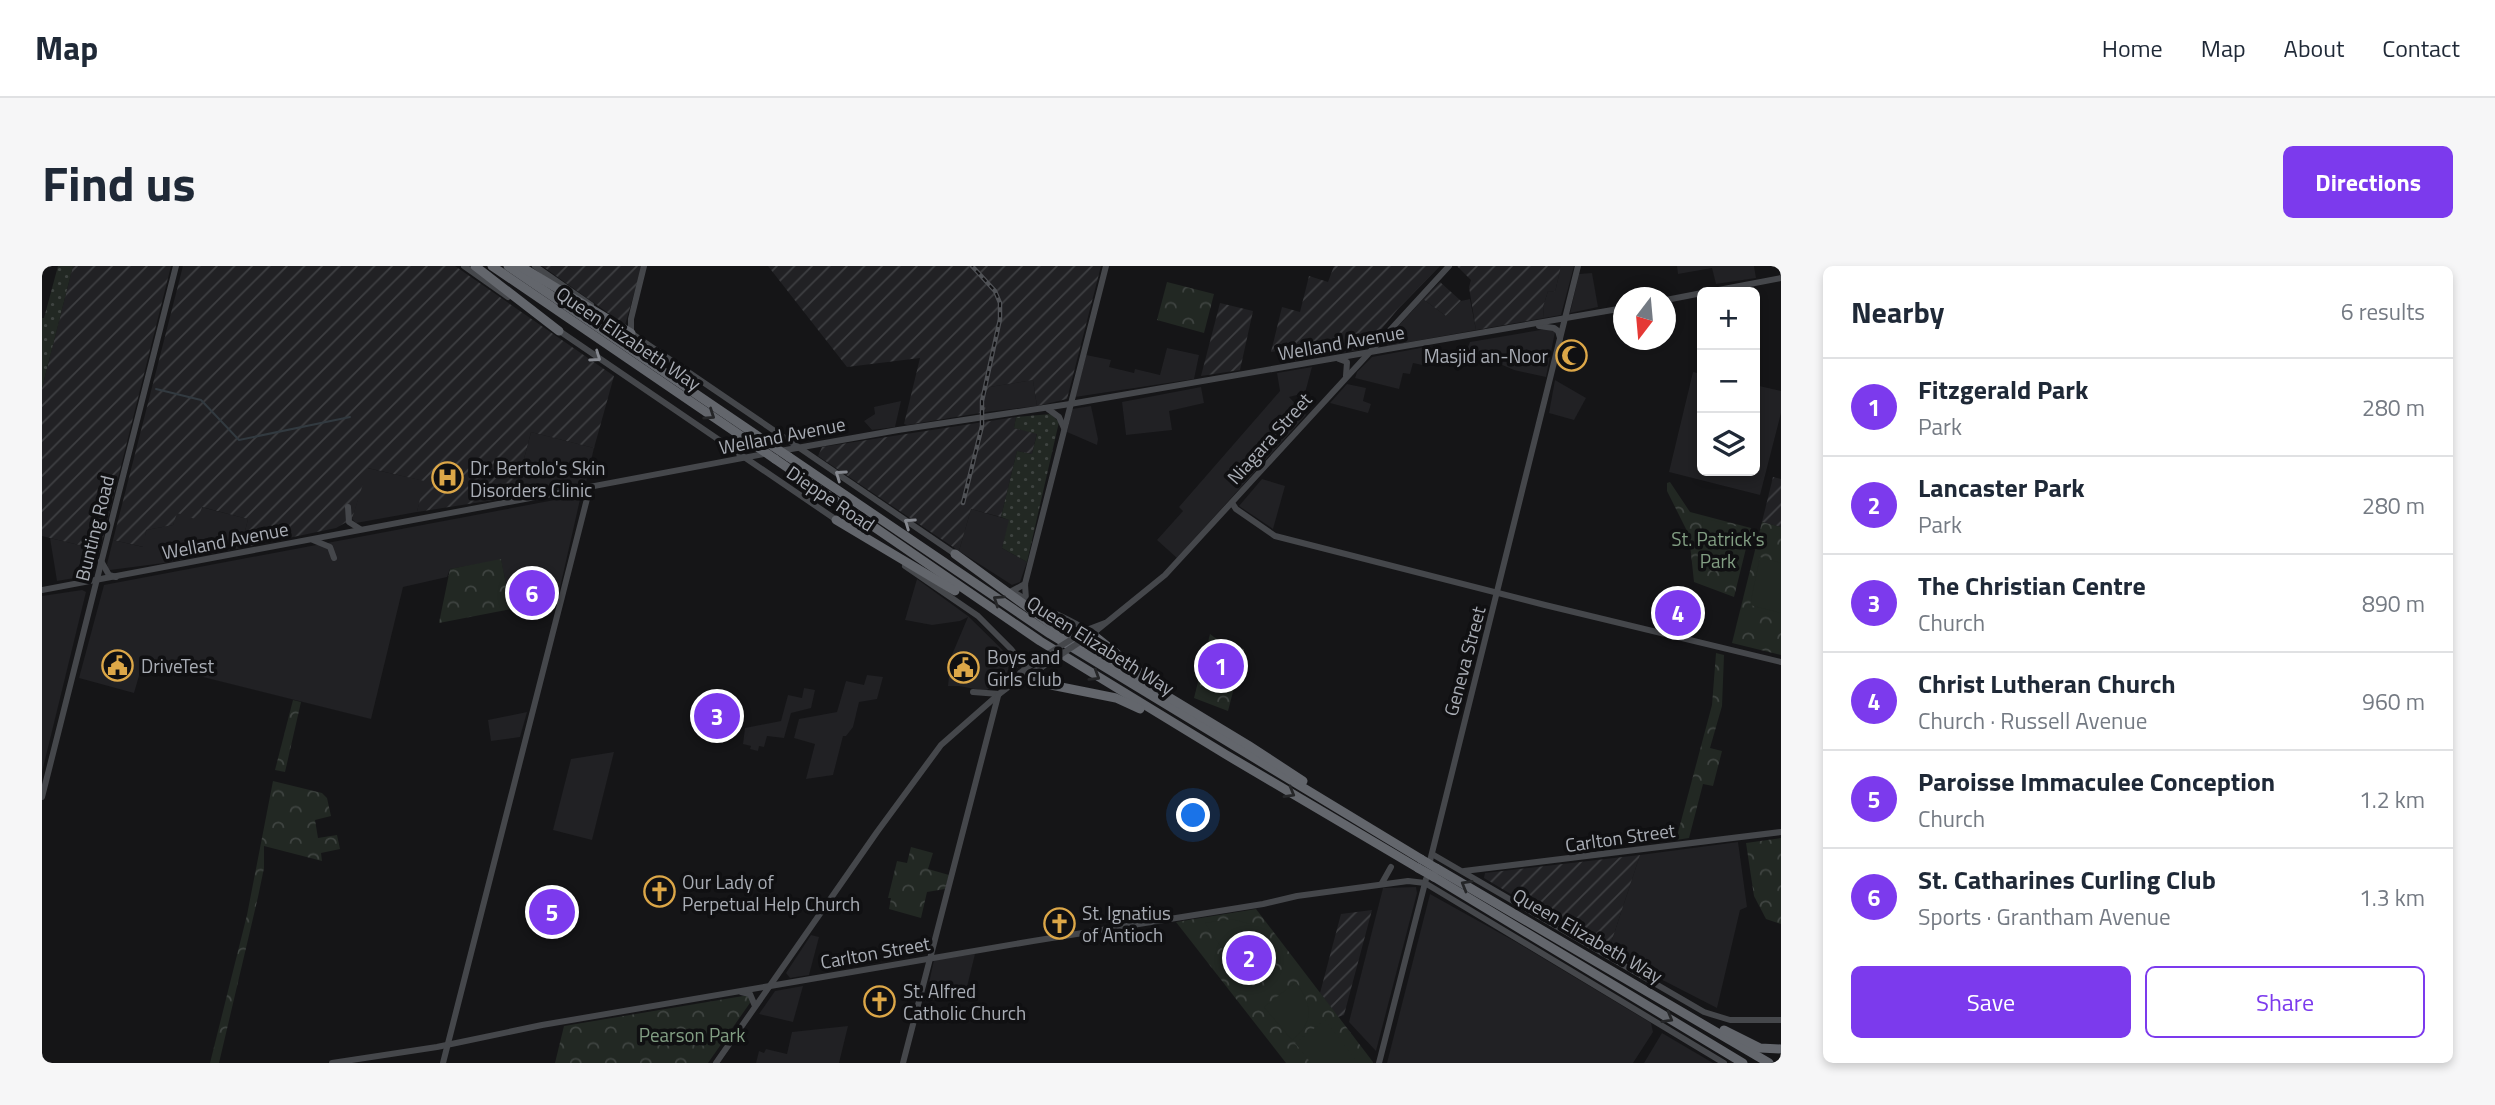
<!DOCTYPE html>
<html lang="en">
<head>
<meta charset="utf-8">
<style>
	:root { --surface:#fff; --page:#f6f6f7; --text:#1f2937; --muted:#747a83; --line:#e0e1e3; --accent:#7c3aed }
	body { margin:0; font-family:"Titillium Web",sans-serif; background:var(--page); color:var(--text) }
	.controls { position:absolute; right:21px; top:21px; display:grid; overflow:hidden; border-radius:10px; box-shadow:0 4px 10px #0003 }
	.controls button { width:63px; height:63px; display:grid; place-items:center; padding:0; border:0; border-bottom:2px solid var(--line); background:var(--surface); color:var(--text); font:35px sans-serif }
	.compass { position:absolute; left:1571px; top:21px; width:63px; height:63px; border-radius:50%; background:var(--surface); box-shadow:0 4px 10px #0003; rotate:196deg }
	.you { position:absolute; left:1152px; top:550px; width:24px; height:24px; margin:-18px; border:5px solid #fff; border-radius:50%; background:#1a73e8; box-shadow:0 0 0 10px #1a73e833 }
	.badge { display:grid; place-items:center; width:46px; height:46px; border-radius:50%; background:var(--accent); color:#fff; font-size:23px; font-weight:700 }
	.pin { position:absolute; translate:-50% -50%; border:4px solid #fff; box-shadow:0 2px 7px #0006 }
	.list { margin:0; padding:0; list-style:none }
	h2 { display:flex; justify-content:space-between; align-items:center; height:91px; margin:0; padding:0 28px; font-size:30px }
	h2 small { font-size:23px; font-weight:400; color:var(--muted) }
	.list li { display:grid; grid-template-columns:46px 1fr auto; gap:21px; align-items:center; box-sizing:border-box; height:98px; padding:0 28px; border-top:2px solid var(--line) }
	.list b { display:block; font-size:26px; white-space:nowrap }
	.list p { margin:0; font-size:23px; white-space:nowrap; color:var(--muted) }
	.list em { font-size:23px; font-style:normal; color:var(--muted) }
	.actions { display:flex; gap:14px; padding:21px 28px }
	.actions a { flex:1; padding:16px 0; border:2px solid var(--accent); border-radius:10px; text-align:center; font-size:24px; color:var(--accent) }
	.actions .main { background:var(--accent); color:#fff }
	.icon { flex:none; width:38px; height:38px; fill:none; stroke:currentColor; stroke-width:2; stroke-linecap:round; stroke-linejoin:round }
	.map { position:relative; flex:none; width:1739px; height:797px; overflow:hidden; border-radius:10px }
	header { display:flex; align-items:center; gap:42px; box-sizing:border-box; height:98px; padding:0 35px; background:var(--surface); border-bottom:2px solid var(--line) }
	header strong { font-size:33px }
	nav { display:flex; gap:38px; margin-inline-start:auto; font-size:24px }
	.intro { display:flex; align-items:center; justify-content:space-between; box-sizing:border-box; height:168px; padding:0 42px }
	h1 { margin:0; font-size:49px }
	.button { padding:18px 32px; border-radius:10px; background:var(--accent); color:#fff; font-size:24px; font-weight:700 }
	main { display:flex; gap:42px; padding:0 42px }
	aside { flex:1; background:var(--surface); border-radius:10px; box-shadow:0 4px 10px #0003 }
	.map>svg:first-child { display:block }
</style>
</head>
<body>
<header>
<strong>Map</strong>
<nav><a>Home</a><a>Map</a><a>About</a><a>Contact</a></nav>
</header>
<div class="intro"><h1>Find us</h1><a class="button">Directions</a></div>
<main>
<div class="map">
<svg width="1739" height="797" viewBox="0 0 1739 797">
	<defs>
		<pattern id="industrial-furrows" width="10" height="10" patternUnits="userSpaceOnUse" patternTransform="scale(1.75)"><rect width="10" height="10" fill="#212124"/><path d="M-1 1l2-2M0 10L10 0M9 11l2-2" fill="none" stroke="#3e3f42"/></pattern>
		<pattern id="grass-dots" width="8" height="8" patternUnits="userSpaceOnUse" patternTransform="scale(1.75)"><rect width="8" height="8" fill="#222823"/><path d="M2 2h.1M6 6h.1" fill="none" stroke="#3f4441" stroke-width="1.8" stroke-linecap="round"/></pattern>
		<pattern id="forest-crowns" width="20" height="18" patternUnits="userSpaceOnUse" patternTransform="scale(1.75)"><rect width="20" height="18" fill="#222823"/><path d="M2 6a3 3 0 1 1 6 0M12 15a3 3 0 1 1 6 0" fill="none" stroke="#3f4441"/></pattern>
	</defs>
	<rect width="100%" height="100%" fill="#151517"/>
	<g fill="#212124">
		<polygon points="1519,0 1532,0 1519,49 1502,52 1501,41 1506,25 1513,26"/>
		<polygon points="1635,0 1712,0 1714,12 1674,18 1670,2 1636,8"/>
		<polygon points="1550,7 1556,41 1528,47 1537,8"/>
		<polygon points="1381,33 1404,50 1419,35 1428,33 1434,64 1346,80 1342,76"/>
		<polygon points="1510,62 1513,66 1504,111 1472,104 1428,85 1426,81 1428,76"/>
		<polygon points="1389,80 1385,100 1371,97 1368,108 1361,107 1357,123 1313,112 1315,106 1330,91"/>
		<polygon points="1125,82 1157,89 1152,113 1033,131 1044,89 1069,94 1067,101 1092,107 1093,103 1118,109"/>
		<polygon points="1270,101 1263,127 1247,131 1264,149 1135,292 1115,274 1141,245 1137,241 1238,125 1235,107"/>
		<polygon points="1651,106 1660,108 1660,205 1713,205 1713,119 1739,125 1739,147 1718,229 1627,206"/>
		<polygon points="991,114 995,140 944,146 942,133 947,121"/>
		<polygon points="1513,114 1544,132 1532,154 1507,147"/>
		<polygon points="1305,118 1324,122 1321,135 1329,138 1326,147 1288,137"/>
		<polygon points="1159,121 1162,137 1127,145 1130,164 1084,169 1080,136"/>
		<polygon points="859,135 853,161 830,164 822,155 833,148 832,141"/>
		<polygon points="1049,140 1056,173 1055,179 1025,166 1030,143"/>
		<polygon points="489,166 552,182 544,216 541,219 472,231"/>
		<polygon points="325,202 383,215 375,246 314,257 310,253"/>
		<polygon points="1220,213 1243,220 1231,263 1197,240"/>
		<polygon points="539,229 515,335 469,343 459,294 408,303 405,311 361,321 329,453 101,396 92,427 37,412 62,319"/>
		<polygon points="159,241 206,253 199,282 122,297 68,304 66,302 65,298 71,274 101,281 104,264 131,259 134,247"/>
		<polygon points="929,243 968,254 960,282 985,296 978,316 970,319 917,285"/>
		<polygon points="8,272 58,284 50,309 15,315"/>
		<polygon points="875,313 926,350 977,400 969,410 943,425 917,420 906,420 909,391 926,351 918,355 890,359 863,354"/>
		<polygon points="40,324 44,326 0,506 0,330"/>
		<polygon points="825,409 841,411 835,433 817,436 811,461 804,470 801,470 791,509 764,513 773,478 752,472 757,453 795,446 804,415 822,419"/>
		<polygon points="762,422 773,424 769,442 749,447 742,472 725,470 722,481 717,480 716,485 708,483 709,480 701,478 703,462 739,455 746,429 760,432"/>
		<polygon points="485,446 478,471 449,475 446,454"/>
		<polygon points="572,486 550,574 511,564 529,493"/>
		<polygon points="1696,576 1705,641 1698,644 1675,742 1566,686 1598,589"/>
		<polygon points="1374,621 1375,627 1334,785 1307,756 1341,622"/>
		<polygon points="1388,628 1474,676 1609,757 1611,766 1591,797 1345,797"/>
		<polygon points="769,669 777,671 767,709 748,712 744,707"/>
		<polygon points="933,688 923,729 883,735 892,694"/>
		<polygon points="761,720 751,756 717,748 733,725"/>
		<polygon points="806,760 797,797 714,797 717,785 722,787 724,783 745,788 750,766"/>
		<polygon points="1620,767 1671,797 1602,797"/>
	</g>
	<g fill="url(#industrial-furrows)">
		<polygon points="31,0 129,0 58,284 0,270 0,122"/>
		<polygon points="141,0 413,0 572,110 552,182 489,166 472,231 375,246 382,215 326,202 310,253 294,262 199,282 206,253 160,241 156,254 135,247 131,259 104,264 102,281 71,274"/>
		<polygon points="500,0 600,0 583,59"/>
		<polygon points="726,0 1059,0 1025,133 995,140 991,114 947,121 942,133 944,146 865,159 862,158 878,92 805,101"/>
		<polygon points="1292,0 1398,0 1356,43 1323,83 1249,95 1247,83 1229,86 1240,41 1258,46 1267,10 1286,16"/>
		<polygon points="1415,0 1519,0 1513,26 1506,25 1501,41 1502,52 1434,64 1427,21 1429,14"/>
		<polygon points="1398,16 1419,35 1404,50 1381,33"/>
		<polygon points="1178,37 1211,45 1198,104 1159,110"/>
		<polygon points="974,151 972,162 995,167 990,188 975,185 959,251 929,243 917,285 776,190 780,181"/>
		<polygon points="1731,211 1739,213 1739,261 1720,256"/>
		<polygon points="1598,589 1566,686 1442,612 1443,607"/>
		<polygon points="1330,644 1302,749 1296,751 1278,727 1299,648"/>
	</g>
	<g fill="url(#grass-dots)">
		<polygon points="16,0 31,0 0,122 0,52 2,52"/>
		<polygon points="1009,148 1017,156 985,296 960,282 967,254 959,251 975,185 990,188 995,168 972,162 974,151"/>
	</g>
	<g fill="url(#forest-crowns)">
		<polygon points="1125,16 1172,28 1162,67 1115,54"/>
		<polygon points="1628,216 1648,246 1709,262 1692,331 1652,316 1647,269 1625,225 1625,217"/>
		<polygon points="1720,256 1739,261 1739,389 1690,377"/>
		<polygon points="459,293 469,343 397,357 408,303"/>
		<polygon points="1168,368 1180,377 1202,383 1186,445 1152,432"/>
		<polygon points="1674,387 1682,389 1680,440 1668,482 1680,485 1671,520 1661,518 1647,572 1634,574 1670,439"/>
		<polygon points="251,434 259,436 243,506 233,504"/>
		<polygon points="231,515 280,527 285,532 289,550 273,554 276,572 295,569 298,583 279,587 280,595 222,580 222,602 216,631 177,797 168,797 205,649"/>
		<polygon points="1739,572 1739,658 1724,653 1712,630 1704,577"/>
		<polygon points="869,581 891,587 886,603 907,609 903,623 885,626 879,652 847,643 849,632 846,632 855,595 865,597"/>
		<polygon points="1214,643 1331,796 1331,797 1244,797 1134,656"/>
		<polygon points="707,729 710,734 666,797 513,797 522,760"/>
	</g>
	<g fill="#222823">
		<path d="M1661,252L1697,261L1700,266L1691,299C1669,290 1659,276 1661,252Z"/>
		<polygon points="1718,291 1739,297 1739,347 1708,339"/>
		<polygon points="1190,653 1208,658 1224,675 1189,696 1163,657"/>
		<path d="M1254,716C1269,738 1274,755 1250,774L1222,741Z"/>
		<polygon points="1283,754 1316,797 1269,797 1253,777"/>
	</g>
	<g fill="none" stroke-linecap="round" stroke-linejoin="round">
		<polyline stroke="#323a40" stroke-width="2" points="114,123 159,134 197,174 308,151"/>
		<g stroke="#45474b" stroke-width="6">
			<polyline points="422,0 466,31"/>
			<polyline points="493,0 549,39"/>
			<polyline points="1666,26 1739,12"/>
			<polyline points="1624,34 1660,27"/>
			<polyline points="1497,60 1512,62 1516,65 1518,72"/>
			<polyline points="516,64 796,255"/>
			<polyline points="586,65 916,290"/>
			<polyline points="589,67 589,53 602,0"/>
			<polyline points="1297,93 1305,96 1304,110"/>
			<polyline points="1006,143 1017,151 1022,162"/>
			<polyline points="738,185 856,164 1028,138 1582,42"/>
			<polyline points="1190,237 1194,243 1233,270 1503,339 1739,396"/>
			<polyline points="306,241 307,256 318,263"/>
			<polyline points="271,274 288,281 292,292"/>
			<polyline points="59,295 67,309 74,311"/>
			<polyline points="863,300 936,350 969,383 989,409"/>
			<polyline points="0,324 727,187"/>
			<polyline points="970,325 983,318"/>
			<path d="M975,328C999,344 1027,350 1050,368"/>
			<polyline points="984,334 983,318 1064,0"/>
			<polyline points="1042,365 1063,357"/>
			<polyline points="1049,369 1123,309 1407,0"/>
			<polyline points="974,415 978,407 993,396"/>
			<polyline points="931,426 957,428"/>
			<polyline points="0,531 134,0"/>
			<polyline points="1390,588 1662,746 1688,754 1739,754"/>
			<polyline points="1387,599 1536,0"/>
			<polyline points="1422,605 1739,566"/>
			<polyline points="1340,617 1349,601"/>
			<polyline points="699,726 708,728 713,740"/>
			<polyline points="290,797 395,781 500,759 991,675 1221,638 1255,630 1366,615 1383,617 1682,797"/>
			<polyline points="401,797 548,221"/>
			<polyline points="674,797 835,566 899,479 957,428 974,415 1000,401"/>
			<polyline points="861,797 956,430"/>
			<polyline points="1337,797 1384,613"/>
		</g>
		<g stroke="#63666c" stroke-width="9">
			<polyline points="433,0 517,65"/>
			<polyline points="450,0 711,178"/>
			<polyline points="466,0 726,177"/>
			<polyline points="478,0 589,67"/>
			<polyline points="747,191 1008,368 1379,593"/>
			<polyline points="733,193 998,375 1183,488 1376,602"/>
			<polyline points="794,254 913,325"/>
			<polyline points="913,288 1021,367 1206,479 1261,515"/>
			<polyline points="1050,368 1109,415"/>
			<polyline points="989,409 1004,418 1074,432 1098,443"/>
			<polyline points="1394,602 1727,797"/>
			<polyline points="1392,611 1701,797"/>
			<polyline points="1682,764 1718,782 1739,783"/>
		</g>
		<defs>
			<polyline id="rail" points="921,237 940,160 940,135 958,53 958,37 953,25 930,0"/>
		</defs>
		<use href="#rail" stroke="#505256" stroke-width="4.5"/>
		<use href="#rail" stroke="#101012" stroke-width="2" stroke-dasharray="5" stroke-linecap="butt"/>
		<g stroke="#45474b" stroke-width="6">
			<polyline points="993,396 1038,368"/>
			<polyline points="1000,401 1044,372"/>
		</g>
		<g stroke="#63666c" stroke-width="9">
			<polyline points="726,177 747,191"/>
			<polyline points="711,178 733,193"/>
			<polyline points="1379,593 1394,602"/>
			<polyline points="1376,602 1392,611"/>
		</g>
	</g>
	<defs><path id="oneway-chevron" d="M-2-3.5L2.5 0L-2 3.5" fill="none" stroke-width="1.6" stroke-linecap="round" stroke-linejoin="round" transform="scale(1.75)"/></defs>
	<g stroke="#868990">
		<use href="#oneway-chevron" transform="translate(554 91) rotate(35)"/>
		<use href="#oneway-chevron" transform="translate(798 209) rotate(-145)"/>
		<use href="#oneway-chevron" transform="translate(867 257) rotate(-145)"/>
	</g>
	<g stroke="#252628">
		<use href="#oneway-chevron" transform="translate(668 149) rotate(34)"/>
		<use href="#oneway-chevron" transform="translate(956 334) rotate(-146)"/>
		<use href="#oneway-chevron" transform="translate(1053 410) rotate(32)"/>
		<use href="#oneway-chevron" transform="translate(1248 527) rotate(30)"/>
		<use href="#oneway-chevron" transform="translate(1424 619) rotate(-150)"/>
		<use href="#oneway-chevron" transform="translate(1626 752) rotate(30)"/>
	</g>
	<defs>
		<symbol id="mosque-ring" viewBox="-11 -11 22 22"><circle r="9.5" fill="#101012" stroke="#dca748" stroke-width="1.5"/><path d="M3.5-4.9A6 6 0 1 0 3.5 4.9A5 5 0 1 1 3.5-4.9Z" fill="#dca748"/></symbol>
		<symbol id="hospital-ring" viewBox="-11 -11 22 22"><circle r="9.5" fill="#101012" stroke="#dca748" stroke-width="1.5"/><path d="M-5-5h3v3.5h4V-5h3V5h-3V1.5h-4V5h-3Z" fill="#dca748"/></symbol>
		<symbol id="civic-ring" viewBox="-11 -11 22 22"><circle r="9.5" fill="#101012" stroke="#dca748" stroke-width="1.5"/><path d="M-.6-6.5H3V-4.5H.6V-3L4-1V1h2V6H-6V1h2V-1L-.6-3ZM-1.2 2.5V6h2.4V2.5Z" fill="#dca748"/></symbol>
		<symbol id="church-ring" viewBox="-11 -11 22 22"><circle r="9.5" fill="#101012" stroke="#dca748" stroke-width="1.5"/><path d="M-1.2-6h2.4v3.5h3.3v2.4h-3.3V6h-2.4V-.1h-3.3v-2.4h3.3Z" fill="#dca748"/></symbol>
	</defs>
	<g fill-rule="evenodd">
		<use href="#mosque-ring" x="1512" y="72" width="35" height="35"/>
		<use href="#hospital-ring" x="388" y="194" width="35" height="35"/>
		<use href="#civic-ring" x="58" y="382" width="35" height="35"/>
		<use href="#civic-ring" x="904" y="384" width="35" height="35"/>
		<use href="#church-ring" x="600" y="608" width="35" height="35"/>
		<use href="#church-ring" x="1000" y="640" width="35" height="35"/>
		<use href="#church-ring" x="820" y="718" width="35" height="35"/>
	</g>
	<g text-anchor="middle" dominant-baseline="central" stroke-width="7" stroke-linejoin="round" paint-order="stroke">
		<g font-size="19" fill="#a9adb5" stroke="#101012">
			<text transform="translate(587 72) rotate(34)">Queen Elizabeth Way</text>
			<text transform="translate(1299 76) rotate(-10)">Welland Avenue</text>
			<text transform="translate(740 169) rotate(-11)">Welland Avenue</text>
			<text transform="translate(1227 172) rotate(-48)">Niagara Street</text>
			<text transform="translate(789 232) rotate(34)">Dieppe Road</text>
			<text transform="translate(52 262) rotate(-76)">Bunting Road</text>
			<text transform="translate(183 274) rotate(-11)">Welland Avenue</text>
			<text transform="translate(1059 379) rotate(32)">Queen Elizabeth Way</text>
			<text transform="translate(1422 395) rotate(-75)">Geneva Street</text>
			<text transform="translate(1578 571) rotate(-8)">Carlton Street</text>
			<text transform="translate(1546 669) rotate(30)">Queen Elizabeth Way</text>
			<text transform="translate(833 686) rotate(-10)">Carlton Street</text>
		</g>
		<g font-size="19" fill="#a9adb5" stroke="#101012" text-anchor="start">
			<text x="1506" y="89" text-anchor="end">Masjid an-Noor</text>
			<text x="428" y="201">Dr. Bertolo's Skin<tspan x="428" dy="22">Disorders Clinic</tspan></text>
			<text x="945" y="390">Boys and<tspan x="945" dy="22">Girls Club</tspan></text>
			<text x="99" y="399">DriveTest</text>
			<text x="640" y="615">Our Lady of<tspan x="640" dy="22">Perpetual Help Church</tspan></text>
			<text x="1040" y="646">St. Ignatius<tspan x="1040" dy="22">of Antioch</tspan></text>
			<text x="861" y="724">St. Alfred<tspan x="861" dy="22">Catholic Church</tspan></text>
		</g>
		<g font-size="19" fill="#829e83" stroke="#101012">
			<text x="1676" y="272">St. Patrick's<tspan x="1676" dy="22">Park</tspan></text>
			<text x="650" y="768">Pearson Park</text>
		</g>
	</g>
</svg>
<div class="controls">
<button>+</button>
<button>−</button>
<button><svg class="icon" aria-label="layers" viewBox="0 0 24 24"><path d="M12 4l9 5-9 5-9-5zM3 14l9 5 9-5"/></svg></button>
</div>
<svg class="compass" viewBox="-18 -18 36 36"><path d="M0-13l5 13h-10z" fill="#e53935"/><path d="M0 13l5-13h-10z" fill="#747a83"/></svg>
<div class="you"></div>
<div class="pin badge" style="left:1179px;top:400px">1</div>
<div class="pin badge" style="left:1207px;top:692px">2</div>
<div class="pin badge" style="left:675px;top:450px">3</div>
<div class="pin badge" style="left:1636px;top:347px">4</div>
<div class="pin badge" style="left:510px;top:646px">5</div>
<div class="pin badge" style="left:490px;top:327px">6</div>
</div>
<aside>
<h2>Nearby<small>6 results</small></h2>
<ul class="list">
<li><span class="badge">1</span><div><b>Fitzgerald Park</b><p>Park</p></div><em>280 m</em></li>
<li><span class="badge">2</span><div><b>Lancaster Park</b><p>Park</p></div><em>280 m</em></li>
<li><span class="badge">3</span><div><b>The Christian Centre</b><p>Church</p></div><em>890 m</em></li>
<li><span class="badge">4</span><div><b>Christ Lutheran Church</b><p>Church · Russell Avenue</p></div><em>960 m</em></li>
<li><span class="badge">5</span><div><b>Paroisse Immaculee Conception</b><p>Church</p></div><em>1.2 km</em></li>
<li><span class="badge">6</span><div><b>St. Catharines Curling Club</b><p>Sports · Grantham Avenue</p></div><em>1.3 km</em></li>
</ul>
<div class="actions"><a class="main">Save</a><a>Share</a></div>
</aside>
</main>
</body>
</html>
